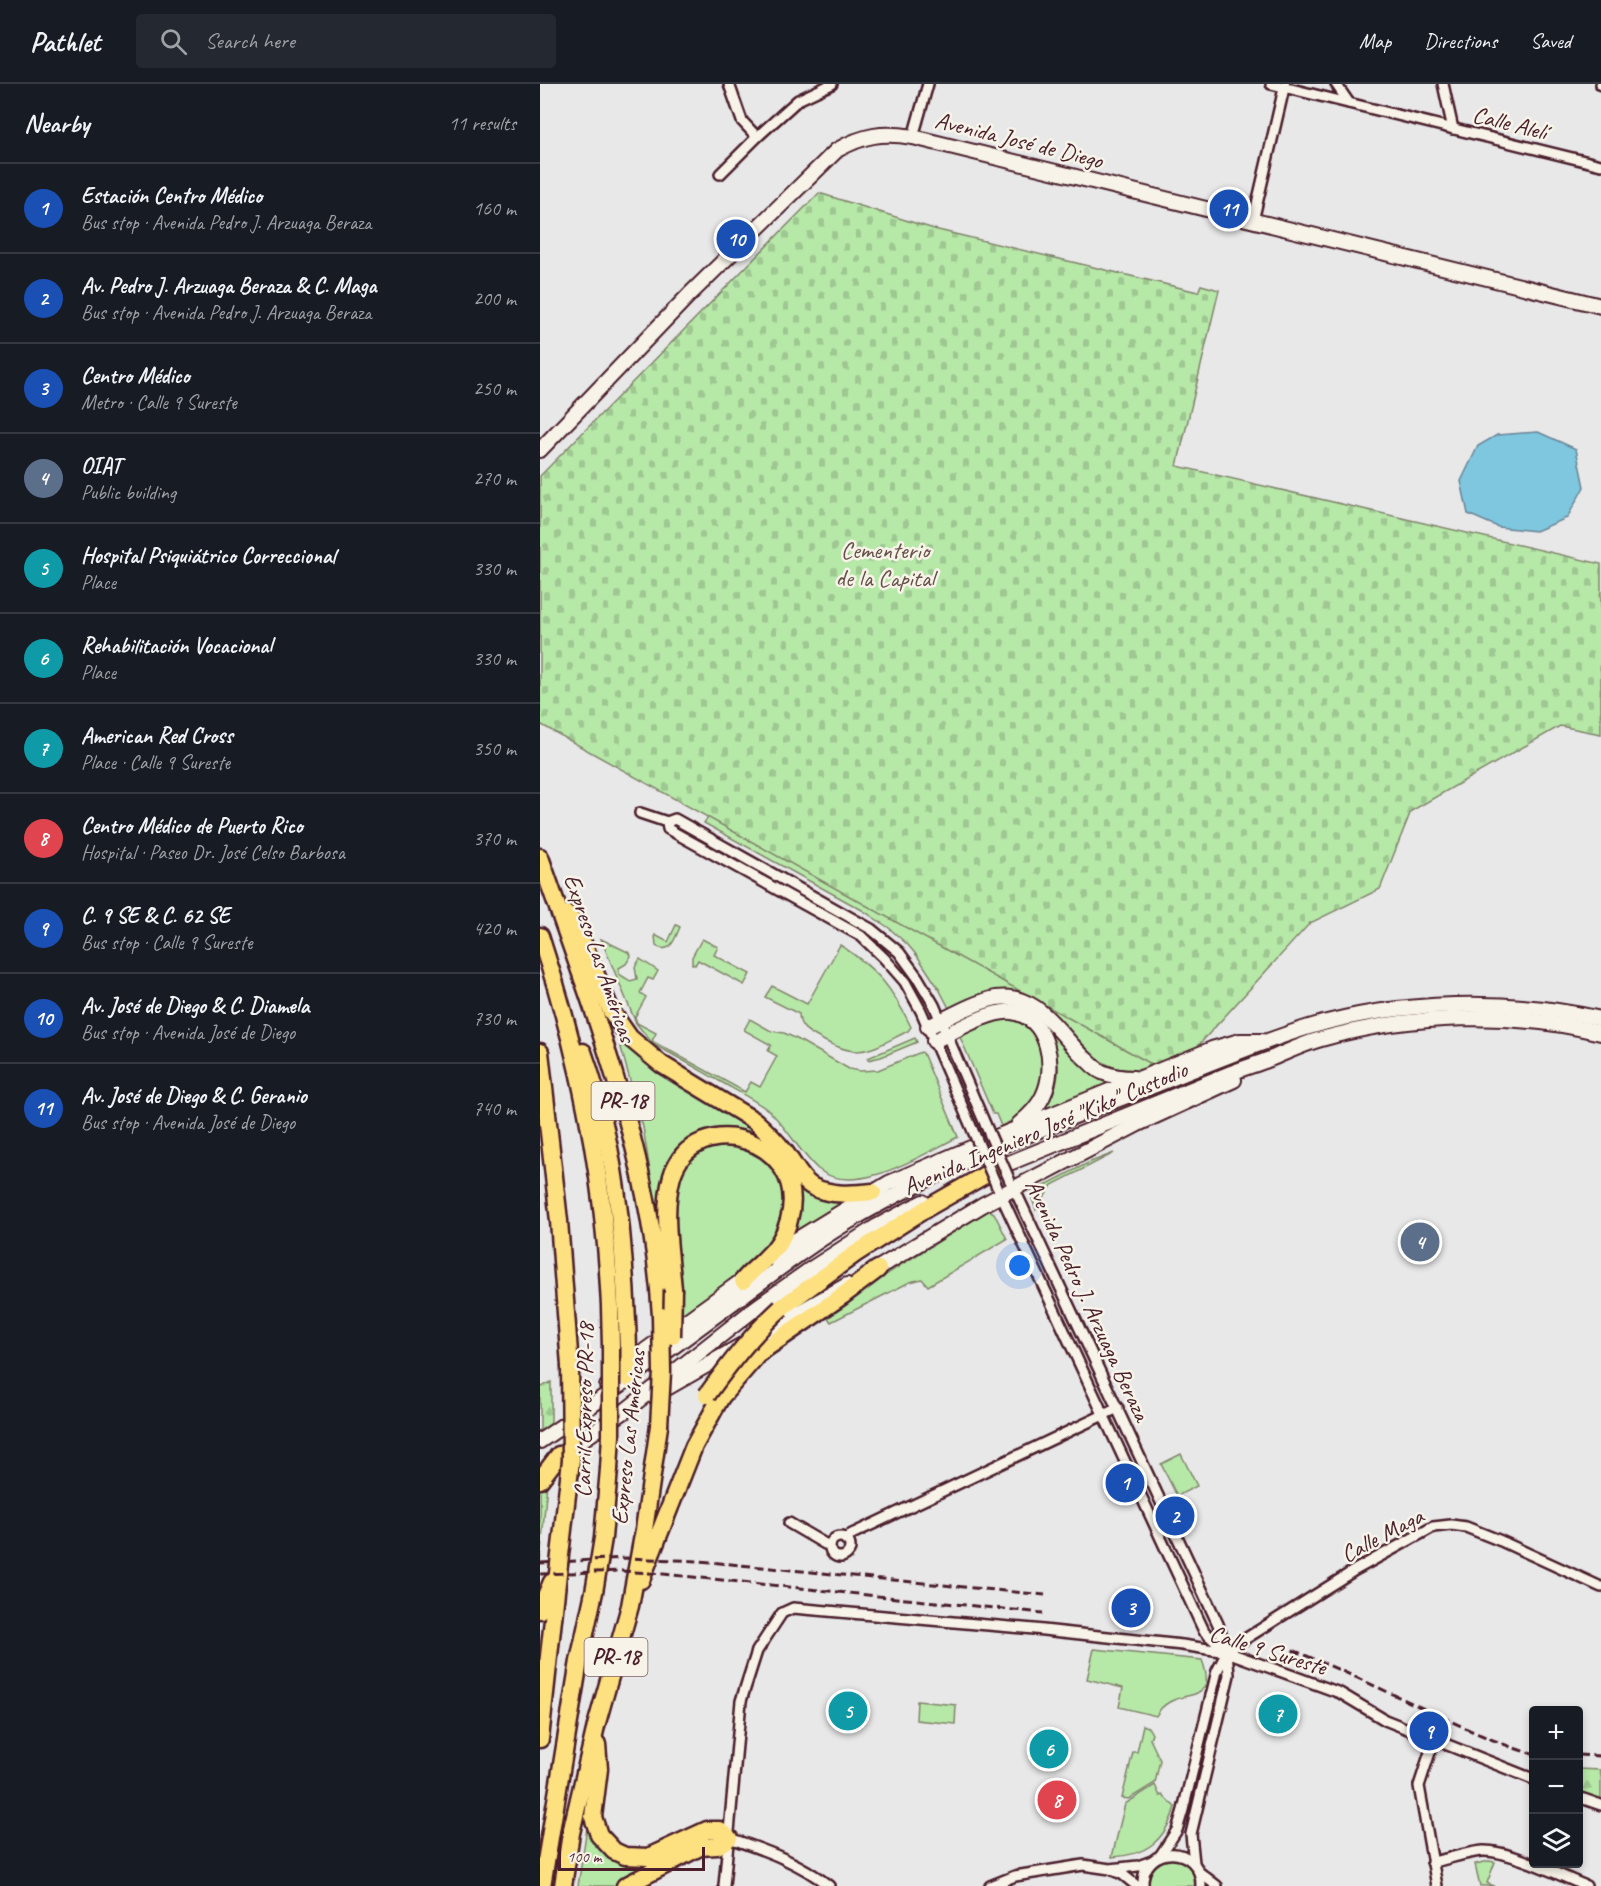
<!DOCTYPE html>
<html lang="en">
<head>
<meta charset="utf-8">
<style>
	:root { --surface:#171b24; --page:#242831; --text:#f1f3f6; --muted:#9ea1a6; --line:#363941; --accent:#8c9099 }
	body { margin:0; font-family:Caveat,sans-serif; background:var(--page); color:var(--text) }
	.controls { position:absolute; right:18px; bottom:18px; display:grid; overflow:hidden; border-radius:6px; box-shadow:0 3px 9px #0003 }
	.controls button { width:54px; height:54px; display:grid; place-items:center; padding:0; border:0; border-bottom:2px solid var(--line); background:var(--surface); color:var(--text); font:30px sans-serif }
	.scale { position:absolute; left:18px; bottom:15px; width:147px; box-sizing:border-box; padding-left:6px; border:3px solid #4a1f2b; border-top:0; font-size:16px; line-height:21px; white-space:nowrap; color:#4a1f2b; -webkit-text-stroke:4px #f7f3e8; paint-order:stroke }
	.you { position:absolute; left:480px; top:1182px; width:21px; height:21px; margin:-15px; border:4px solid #fff; border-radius:50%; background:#1a73e8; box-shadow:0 0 0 9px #1a73e833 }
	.badge { display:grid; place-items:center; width:39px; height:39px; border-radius:50%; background:var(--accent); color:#fff; font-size:20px; font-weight:700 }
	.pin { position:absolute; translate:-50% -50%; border:3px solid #fff; box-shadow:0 2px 6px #0006 }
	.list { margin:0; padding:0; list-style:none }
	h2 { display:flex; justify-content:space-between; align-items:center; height:78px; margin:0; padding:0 24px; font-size:26px }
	h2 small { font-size:20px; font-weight:400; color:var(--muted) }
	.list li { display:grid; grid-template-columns:39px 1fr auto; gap:18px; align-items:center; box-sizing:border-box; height:90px; padding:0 24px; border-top:2px solid var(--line) }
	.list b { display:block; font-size:22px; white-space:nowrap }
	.list p { margin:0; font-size:20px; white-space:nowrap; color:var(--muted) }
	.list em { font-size:20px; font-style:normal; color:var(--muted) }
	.icon { flex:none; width:33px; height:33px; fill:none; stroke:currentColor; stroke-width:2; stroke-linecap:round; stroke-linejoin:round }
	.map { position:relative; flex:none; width:1061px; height:1802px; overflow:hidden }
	header { display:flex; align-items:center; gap:36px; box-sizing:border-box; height:84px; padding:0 30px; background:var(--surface); border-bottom:2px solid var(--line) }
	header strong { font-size:28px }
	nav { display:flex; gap:33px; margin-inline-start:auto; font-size:21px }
	.search { width:420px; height:54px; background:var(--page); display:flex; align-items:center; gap:15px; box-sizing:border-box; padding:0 21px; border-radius:6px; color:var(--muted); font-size:22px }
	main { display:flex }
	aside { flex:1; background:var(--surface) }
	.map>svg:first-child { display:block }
</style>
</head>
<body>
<header>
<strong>Pathlet</strong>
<div class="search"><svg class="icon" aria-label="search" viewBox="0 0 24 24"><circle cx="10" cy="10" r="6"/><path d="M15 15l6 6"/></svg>Search here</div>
<nav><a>Map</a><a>Directions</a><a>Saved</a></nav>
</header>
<main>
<aside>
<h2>Nearby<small>11 results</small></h2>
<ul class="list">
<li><span class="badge" style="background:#1a4fb4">1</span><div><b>Estación Centro Médico</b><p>Bus stop · Avenida Pedro J. Arzuaga Beraza</p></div><em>160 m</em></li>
<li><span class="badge" style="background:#1a4fb4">2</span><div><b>Av. Pedro J. Arzuaga Beraza &amp; C. Maga</b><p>Bus stop · Avenida Pedro J. Arzuaga Beraza</p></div><em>200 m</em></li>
<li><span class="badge" style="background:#1a4fb4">3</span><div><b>Centro Médico</b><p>Metro · Calle 9 Sureste</p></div><em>250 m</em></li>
<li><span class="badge" style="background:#5c6f8a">4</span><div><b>OIAT</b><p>Public building</p></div><em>270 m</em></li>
<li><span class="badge" style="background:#0f9aa8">5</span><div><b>Hospital Psiquiátrico Correccional</b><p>Place</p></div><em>330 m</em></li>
<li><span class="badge" style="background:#0f9aa8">6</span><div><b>Rehabilitación Vocacional</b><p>Place</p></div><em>330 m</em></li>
<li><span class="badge" style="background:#0f9aa8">7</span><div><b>American Red Cross</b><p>Place · Calle 9 Sureste</p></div><em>350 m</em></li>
<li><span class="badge" style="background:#e0444e">8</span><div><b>Centro Médico de Puerto Rico</b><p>Hospital · Paseo Dr. José Celso Barbosa</p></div><em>370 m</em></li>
<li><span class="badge" style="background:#1a4fb4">9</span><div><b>C. 9 SE &amp; C. 62 SE</b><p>Bus stop · Calle 9 Sureste</p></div><em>420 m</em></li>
<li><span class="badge" style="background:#1a4fb4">10</span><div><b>Av. José de Diego &amp; C. Diamela</b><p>Bus stop · Avenida José de Diego</p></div><em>730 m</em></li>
<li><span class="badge" style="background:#1a4fb4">11</span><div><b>Av. José de Diego &amp; C. Geranio</b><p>Bus stop · Avenida José de Diego</p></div><em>740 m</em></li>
</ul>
</aside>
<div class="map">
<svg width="1061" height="1802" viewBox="0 0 1061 1802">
	<defs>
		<pattern id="forest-firs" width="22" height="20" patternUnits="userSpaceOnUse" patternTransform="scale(1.5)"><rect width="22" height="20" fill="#b6e8a8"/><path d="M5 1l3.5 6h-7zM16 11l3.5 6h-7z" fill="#9ec791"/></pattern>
		<pattern id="cemetery-stones" width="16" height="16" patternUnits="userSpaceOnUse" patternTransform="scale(1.5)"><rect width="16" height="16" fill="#b6e8a8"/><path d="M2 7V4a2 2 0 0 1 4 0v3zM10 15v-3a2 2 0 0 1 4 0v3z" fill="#9ec791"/></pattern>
	</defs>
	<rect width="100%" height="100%" fill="#e8e8e9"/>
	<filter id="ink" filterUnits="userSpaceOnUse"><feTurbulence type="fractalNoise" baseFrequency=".0167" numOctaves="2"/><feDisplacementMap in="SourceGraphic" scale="12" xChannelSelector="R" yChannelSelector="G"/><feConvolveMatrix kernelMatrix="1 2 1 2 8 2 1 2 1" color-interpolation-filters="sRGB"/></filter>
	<g filter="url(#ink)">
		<g fill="#b6e8a8" stroke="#80846a" stroke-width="1.5">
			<path d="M168,733L488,911C471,909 451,905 435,912C426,916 419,923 409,924L399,905L378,873L368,861L349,844L322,826L164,739Z"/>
			<path d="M136,841L140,843C135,854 131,871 116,862L115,851L128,858Z"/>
			<path d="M61,855L90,869L91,872L86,880L79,884V890L90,897L97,895L95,883L100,875L118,887L113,896L108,894L100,909L106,913L95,933L97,939L116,949L112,957L205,1008L211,998L220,1003L237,972L228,967L231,961L204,946L210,935L231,947L244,949L257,955L309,985L320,987L338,986L381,968L383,969L418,1053C383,1070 315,1115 278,1085C260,1069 247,1043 228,1026C213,1015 197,1007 181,998C158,985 136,972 113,960L96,939Z"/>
			<polygon points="162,855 178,863 174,871 210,890 204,901 158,876 155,881 152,880 152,873"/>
			<path d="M300,861C337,885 352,903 371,943L368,947C329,966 320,977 279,954C268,948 259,944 259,930L225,913L232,902L267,920Z"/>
			<path d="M450,919H472L496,929L565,994V1002L500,1032C501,1024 509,1019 512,1011C528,977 511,958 491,932L422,937L420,933Z"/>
			<path d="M509,923L615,982C607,984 600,986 592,986C555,987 530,948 509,923Z"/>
			<path d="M461,934C466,935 471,935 476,936C507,944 508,989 497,1013C490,1027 475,1036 461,1042L456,1030H453L420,953L421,948Z"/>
			<polygon points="79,950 210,1038 256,1091 312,1115 248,1158 251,1137 233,1069 159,1056 121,1128 118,1128 116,1126 103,1043 78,953"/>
			<polygon points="375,954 377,958 341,973 328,976 328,974"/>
			<path d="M185,1059L213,1066L238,1087L244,1103L241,1139L233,1156L212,1178L142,1233C142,1176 103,1078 185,1059Z"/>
			<polygon points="574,1069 512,1101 496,1126 490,1109 548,1079"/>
			<polygon points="449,1126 454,1129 467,1155 388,1202 382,1195 370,1198 291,1238 286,1231 364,1179"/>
			<polygon points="641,1370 657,1402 637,1412 621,1380"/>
			<polygon points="7,1399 0,1480 0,1404"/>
			<path d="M554,1565L662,1576C681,1627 632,1599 616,1632L579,1623L583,1604L547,1595Z"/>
			<polygon points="377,1617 416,1621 415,1640 376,1636"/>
			<polygon points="603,1641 608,1643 612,1650 610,1655 620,1676 615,1699 589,1715 582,1714 593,1668 597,1668"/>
			<path d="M615,1701L620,1712L622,1711L635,1723C625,1757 607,1771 572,1773L585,1720Z"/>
			<path d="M48,1737C60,1779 79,1781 118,1779L76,1802H38Z"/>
			<path d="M628,1775C645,1775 656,1785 655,1802H608C608,1788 615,1780 628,1775Z"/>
			<polygon points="949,1777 955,1778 947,1799 954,1802 940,1802 935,1780"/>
		</g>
		<g fill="url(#forest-firs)" stroke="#80846a" stroke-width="1.5">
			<polygon points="11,1298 11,1341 0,1348 0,1304"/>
			<polygon points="1038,1685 1061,1686 1061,1717 1039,1708"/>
		</g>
		<polygon fill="url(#cemetery-stones)" stroke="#80846a" stroke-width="1.5" points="279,109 394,145 658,208 661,201 679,206 637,382 1061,480 1061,650 1020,642 871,727 840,805 770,839 655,965 615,982 0,640 0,392"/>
		<polygon fill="#7ec7de" stroke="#698496" stroke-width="1.5" points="998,348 1036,365 1044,403 1027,434 996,447 958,443 928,430 921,397 938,362 957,351"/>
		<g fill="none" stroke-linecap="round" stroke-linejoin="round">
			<defs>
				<g id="street">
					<polyline points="189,0 202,37 217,53"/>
					<polyline points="731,0 1061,81"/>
					<polyline points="796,0 809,19"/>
					<polyline points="903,0 913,45"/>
					<polyline points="1061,0 1061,1"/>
					<polyline points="373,53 388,0"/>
					<polyline points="180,90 217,53 258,16 292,0"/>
					<polyline points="713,137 745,0"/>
					<polyline points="100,729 127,738 135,735 331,845 359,868 378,894 394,921 446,1042"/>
					<polyline points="127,738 128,745 321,852 344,874 365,898 381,927 433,1047"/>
					<polyline points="473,1102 678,1540 687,1568 689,1591 651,1750 654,1779"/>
					<polyline points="459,1107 664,1547 685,1567"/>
					<polyline points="249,1439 285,1460 290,1461"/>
					<circle cx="300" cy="1463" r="10"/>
					<polyline points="306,1456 312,1450 578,1324"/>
					<polyline points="894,1656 879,1702 897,1802"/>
					<polyline points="1038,1713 1061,1721"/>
					<path d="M189,1754C224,1766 260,1778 289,1802"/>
					<polyline points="620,1772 637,1746 643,1726 677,1587 687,1568 705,1555 815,1486 893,1443 911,1441 926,1443 961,1457 1061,1503"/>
					<path d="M892,1778C909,1775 927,1768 943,1767C969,1766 1021,1792 1046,1802"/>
					<polyline points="572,1786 582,1790 597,1802"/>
					<polyline points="659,1788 677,1802"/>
					<polyline points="184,1802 201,1617 217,1567 242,1529 253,1524 494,1545 642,1561 687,1568 800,1609 845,1636 993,1695"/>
					<polyline points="450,1802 475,1792 543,1781 570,1785 598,1782 612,1777"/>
					<path d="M603,1802C601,1759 662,1759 661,1802"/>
				</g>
				<g id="secondary">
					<path d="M0,366L149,211L297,66C324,51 342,48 373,53L1061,222"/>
					<path d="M388,943C408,934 434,918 456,914C500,908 520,953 548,977C552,981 557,986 562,988C573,993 583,994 594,994"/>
					<path d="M394,957C413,948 451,925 472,928C509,934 517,983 503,1012C498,1023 489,1032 479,1040"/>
					<path d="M452,1086L691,989C704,984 717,980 730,975C747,968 763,960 781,955C871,930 971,927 1061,949"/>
					<polyline points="233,1174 256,1156 349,1099 459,1052 672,965 700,957 722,957"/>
					<polyline points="330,1189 444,1120 598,1040 694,996"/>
					<polyline points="67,1302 106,1266 210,1191"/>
					<polyline points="113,1312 307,1201"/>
					<path d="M0,1357C64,1314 125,1269 187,1223C228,1193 269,1161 313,1135C398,1085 494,1047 587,1012C647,989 707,962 769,943C860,916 969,914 1061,935"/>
					<polyline points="25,1367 85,1327 217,1223 268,1187 336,1143 383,1118"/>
				</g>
				<g id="highway">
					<path d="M0,773C52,923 112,1072 121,1232"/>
					<path d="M27,830L35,840L71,927L90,954L121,980L215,1037C225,1046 235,1056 244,1067C253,1078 260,1096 273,1103C291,1112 314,1110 333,1108"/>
					<path d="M0,852C44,984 70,1124 71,1263"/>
					<polyline points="0,968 19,1137 30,1282"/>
					<path d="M43,968C81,1073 86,1184 89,1295"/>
					<path d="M133,1205C130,1169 122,1128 132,1092C154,1021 271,1055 249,1136C245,1151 236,1165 225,1175C218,1183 209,1188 203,1197"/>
					<polyline points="241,1224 315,1170 387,1124 457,1084"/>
					<polyline points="0,1396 19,1371"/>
					<polyline points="101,1496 154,1362 181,1313 219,1269 302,1212 338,1185"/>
					<polyline points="0,1526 12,1498"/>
					<polyline points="0,1655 19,1480"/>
					<polyline points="57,1660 59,1685 53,1733 59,1751 74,1767 85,1772 108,1773 167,1746 180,1746 189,1754 177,1762 160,1763 85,1802"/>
					<polyline points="2,1802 39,1577 54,1508 63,1454 69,1385"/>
					<polyline points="23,1802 31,1749 56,1642 90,1522 104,1446 119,1342"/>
				</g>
			</defs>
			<use href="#street" stroke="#4a1f2b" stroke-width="14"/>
			<use href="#secondary" stroke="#4a1f2b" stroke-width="18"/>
			<use href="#highway" stroke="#4a1f2b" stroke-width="21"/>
			<use href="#street" stroke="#f7f3e8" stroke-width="9"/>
			<use href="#secondary" stroke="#f7f3e8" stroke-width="14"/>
			<use href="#highway" stroke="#fde080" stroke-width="16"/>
			<g stroke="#4a1f2b" stroke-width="3" stroke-dasharray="9 4.5" stroke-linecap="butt">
				<polyline points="0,1479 86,1474 160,1477 505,1511"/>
				<polyline points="0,1490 82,1487 123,1490 503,1529"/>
				<path d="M740,1561C791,1581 841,1605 891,1628C925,1644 958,1660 993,1670"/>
				<polyline points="1038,1671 1061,1672"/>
			</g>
			<defs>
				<g id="street-bridge">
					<polyline points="446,1042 470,1097"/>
					<polyline points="433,1047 457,1103"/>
				</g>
				<g id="highway-bridge">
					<polyline points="132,1252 133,1205"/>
					<path d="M167,1311C189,1280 212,1250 241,1224"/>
					<polyline points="119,1342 122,1288 121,1232"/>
					<polyline points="69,1385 71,1351 71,1263"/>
					<polyline points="19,1480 31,1376 30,1282"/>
				</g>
			</defs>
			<use href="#street-bridge" stroke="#4a1f2b" stroke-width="14" stroke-linecap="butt"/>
			<use href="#highway-bridge" stroke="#4a1f2b" stroke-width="21" stroke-linecap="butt"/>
			<use href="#street-bridge" stroke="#f7f3e8" stroke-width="9"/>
			<use href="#highway-bridge" stroke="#fde080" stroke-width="16"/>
		</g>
	</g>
	<g text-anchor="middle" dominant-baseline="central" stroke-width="5" stroke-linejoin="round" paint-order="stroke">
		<g fill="#f7f3e8" stroke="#7e5f64" stroke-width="1.5">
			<rect x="51.5" y="998" width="63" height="38" rx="4.5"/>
			<rect x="44.5" y="1554" width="63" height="38" rx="4.5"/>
		</g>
		<g font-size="22" font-weight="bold" fill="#4a1f2b">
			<text x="83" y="1017">PR-18</text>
			<text x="76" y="1573">PR-18</text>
		</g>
		<g font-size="24" fill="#4a1f2b" stroke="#f7f3e8">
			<text transform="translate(970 39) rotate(14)">Calle Alelí</text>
			<text transform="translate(479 56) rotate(14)">Avenida José de Diego</text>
			<text transform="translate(60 874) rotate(71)">Expreso Las Américas</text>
			<text transform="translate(505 1044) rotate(-23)">Avenida Ingeniero José "Kiko" Custodio</text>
			<text transform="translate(548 1216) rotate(65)">Avenida Pedro J. Arzuaga Beraza</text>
			<text transform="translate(44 1326) rotate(-89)">Carril Expreso PR-18</text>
			<text transform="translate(88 1353) rotate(-84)">Expreso Las Américas</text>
			<text transform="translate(842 1451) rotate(-28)">Calle Maga</text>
			<text transform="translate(728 1566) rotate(17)">Calle 9 Sureste</text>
		</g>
		<g font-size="24" fill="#65514a" stroke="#f7f3e8">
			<text x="345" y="466">Cementerio<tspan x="345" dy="28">de la Capital</tspan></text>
		</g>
	</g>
</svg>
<div class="controls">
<button>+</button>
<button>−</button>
<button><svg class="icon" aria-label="layers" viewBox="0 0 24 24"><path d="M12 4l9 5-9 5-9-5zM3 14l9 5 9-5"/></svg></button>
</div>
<div class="scale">100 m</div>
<div class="you"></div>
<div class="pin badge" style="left:585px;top:1399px;background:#1a4fb4">1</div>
<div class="pin badge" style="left:635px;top:1432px;background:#1a4fb4">2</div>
<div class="pin badge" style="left:591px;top:1524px;background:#1a4fb4">3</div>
<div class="pin badge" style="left:880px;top:1158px;background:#5c6f8a">4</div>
<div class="pin badge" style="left:308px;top:1627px;background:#0f9aa8">5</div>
<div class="pin badge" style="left:509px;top:1665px;background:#0f9aa8">6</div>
<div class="pin badge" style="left:738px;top:1630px;background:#0f9aa8">7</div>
<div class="pin badge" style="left:517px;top:1716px;background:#e0444e">8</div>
<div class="pin badge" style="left:889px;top:1647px;background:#1a4fb4">9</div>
<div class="pin badge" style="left:196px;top:155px;background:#1a4fb4">10</div>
<div class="pin badge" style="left:689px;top:125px;background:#1a4fb4">11</div>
</div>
</main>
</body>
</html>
